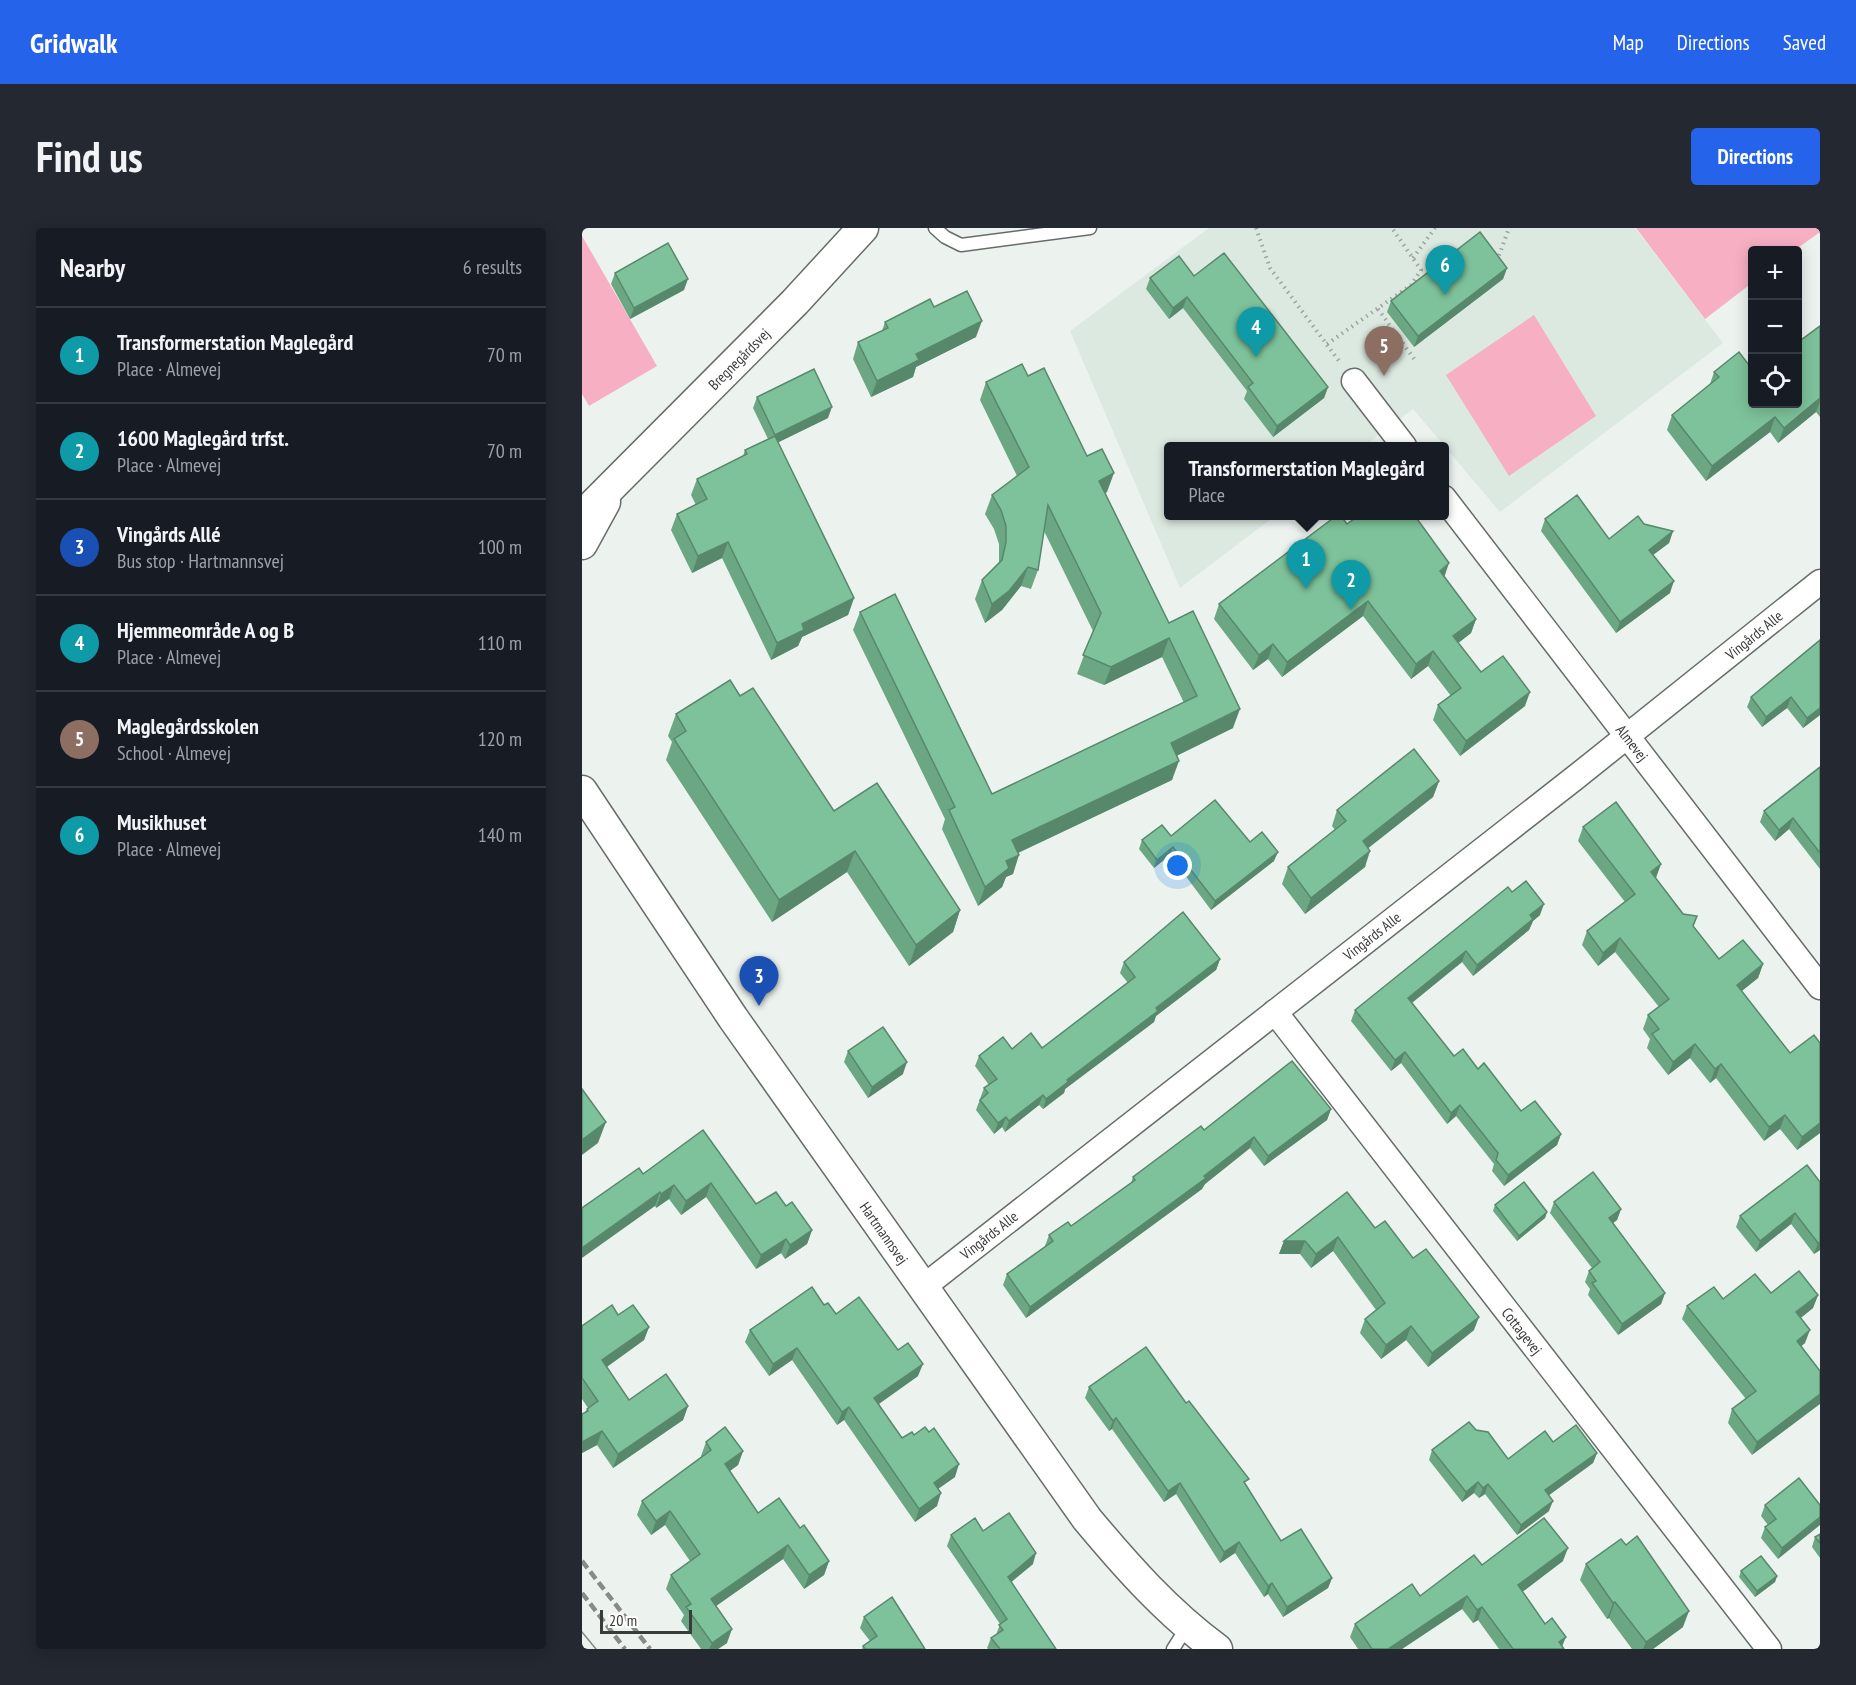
<!DOCTYPE html>
<html lang="en">
<head>
<meta charset="utf-8">
<style>
	:root { --surface:#171b24; --page:#242831; --text:#f1f3f6; --muted:#9ea1a6; --line:#363941; --accent:#2563eb }
	body { margin:0; font-family:"PT Sans Narrow",sans-serif; background:var(--page); color:var(--text) }
	.controls { position:absolute; right:18px; top:18px; display:grid; overflow:hidden; border-radius:6px; box-shadow:0 3px 15px #0003 }
	.controls button { width:54px; height:54px; display:grid; place-items:center; padding:0; border:0; border-bottom:2px solid var(--line); background:var(--surface); color:var(--text); font:30px sans-serif }
	.scale { position:absolute; left:18px; bottom:15px; width:92px; box-sizing:border-box; padding-left:6px; border:3px solid #3a3c3a; border-top:0; font-size:16px; line-height:21px; white-space:nowrap; color:#3a3c3a; -webkit-text-stroke:4px #fff; paint-order:stroke }
	.you { position:absolute; left:596px; top:638px; width:21px; height:21px; margin:-15px; border:4px solid #fff; border-radius:50%; background:#1a73e8; box-shadow:0 0 0 9px #1a73e833 }
	.badge { display:grid; place-items:center; width:39px; height:39px; border-radius:50%; background:var(--accent); color:#fff; font-size:20px; font-weight:700 }
	.pin { position:absolute; translate:-50% -50px; filter:drop-shadow(0 2px 3px #0008) }
	.pin::after { content:''; position:absolute; top:32px; width:21px; height:18px; background:inherit; clip-path:polygon(0 0,100% 0,50% 100%) }
	.popup { position:absolute; left:582px; top:214px; width:285px; height:78px; box-sizing:border-box; display:grid; place-content:center; border-radius:6px; background:var(--surface); filter:drop-shadow(0 2px 4px #0005); font-size:20px; white-space:nowrap; color:var(--muted) }
	.popup b { font-size:22px; color:var(--text) }
	.popup::after { content:''; position:absolute; left:50%; top:100%; margin-left:-12px; border:12px solid transparent; border-top-color:var(--surface) }
	.list { margin:0; padding:0; list-style:none }
	h2 { display:flex; justify-content:space-between; align-items:center; height:78px; margin:0; padding:0 24px; font-size:26px }
	h2 small { font-size:20px; font-weight:400; color:var(--muted) }
	.list li { display:grid; grid-template-columns:39px 1fr auto; gap:18px; align-items:center; box-sizing:border-box; height:96px; padding:0 24px; border-top:2px solid var(--line) }
	.list b { display:block; font-size:22px; white-space:nowrap }
	.list p { margin:0; font-size:20px; white-space:nowrap; color:var(--muted) }
	.list em { font-size:20px; font-style:normal; color:var(--muted) }
	.icon { flex:none; width:33px; height:33px; fill:none; stroke:currentColor; stroke-width:2; stroke-linecap:round; stroke-linejoin:round }
	.map { position:relative; flex:none; width:1238px; height:1421px; overflow:hidden; border-radius:6px }
	header { display:flex; align-items:center; gap:36px; box-sizing:border-box; height:84px; padding:0 30px; background:var(--accent); color:#fff }
	header strong { font-size:28px }
	nav { display:flex; gap:33px; margin-inline-start:auto; font-size:21px }
	.intro { display:flex; align-items:center; justify-content:space-between; box-sizing:border-box; height:144px; padding:0 36px }
	h1 { margin:0; font-size:42px }
	.button { padding:15px 27px; border-radius:6px; background:var(--accent); color:#fff; font-size:21px; font-weight:700 }
	main { display:flex; gap:36px; padding:0 36px }
	aside { flex:1; background:var(--surface); border-radius:6px; box-shadow:0 3px 15px #0003 }
	.map>svg:first-child { display:block }
</style>
</head>
<body>
<header>
<strong>Gridwalk</strong>
<nav><a>Map</a><a>Directions</a><a>Saved</a></nav>
</header>
<div class="intro"><h1>Find us</h1><a class="button">Directions</a></div>
<main>
<aside>
<h2>Nearby<small>6 results</small></h2>
<ul class="list">
<li><span class="badge" style="background:#0f9aa8">1</span><div><b>Transformerstation Maglegård</b><p>Place · Almevej</p></div><em>70 m</em></li>
<li><span class="badge" style="background:#0f9aa8">2</span><div><b>1600 Maglegård trfst.</b><p>Place · Almevej</p></div><em>70 m</em></li>
<li><span class="badge" style="background:#1a4fb4">3</span><div><b>Vingårds Allé</b><p>Bus stop · Hartmannsvej</p></div><em>100 m</em></li>
<li><span class="badge" style="background:#0f9aa8">4</span><div><b>Hjemmeområde A og B</b><p>Place · Almevej</p></div><em>110 m</em></li>
<li><span class="badge" style="background:#8d6e63">5</span><div><b>Maglegårdsskolen</b><p>School · Almevej</p></div><em>120 m</em></li>
<li><span class="badge" style="background:#0f9aa8">6</span><div><b>Musikhuset</b><p>Place · Almevej</p></div><em>140 m</em></li>
</ul>
</aside>
<div class="map">
<svg width="1238" height="1421" viewBox="0 0 1238 1421">
	<rect width="100%" height="100%" fill="#ecf3ee"/>
	<polygon fill="#dce9e0" points="627,0 1053,0 1141,115 918,284 831,181 782,218 586,218 586,288 693,288 598,360 488,103"/>
	<g fill="#f7afc3">
		<polygon points="1054,0 1238,0 1238,4 1213,22 1170,22 1170,55 1123,91"/>
		<polygon points="0,8 75,138 7,178 0,166"/>
		<polygon points="952,87 1014,188 927,248 864,147"/>
	</g>
	<g fill="none" stroke-linecap="round" stroke-linejoin="round">
		<defs>
			<g id="service">
				<polyline points="353,0 363,9 379,17 508,0"/>
				<polyline points="591,1421 605,1399"/>
			</g>
			<g id="minor">
				<polyline points="772,153 822,218"/>
				<polyline points="862,270 1238,759"/>
				<polyline points="693,784 1187,1421"/>
				<polyline points="340,1060 994,549 1238,354"/>
			</g>
			<g id="tertiary">
				<polyline points="0,288 213,74 281,0"/>
				<polyline points="0,316 23,274"/>
				<path d="M0,563L151,790L505,1291C545,1339 585,1384 635,1421"/>
			</g>
		</defs>
		<use href="#service" stroke="#676c69" stroke-width="15"/>
		<use href="#minor" stroke="#676c69" stroke-width="27"/>
		<use href="#tertiary" stroke="#676c69" stroke-width="33"/>
		<g stroke="#9fa3a0" stroke-width="4" stroke-dasharray="1.5 4.5" stroke-linecap="butt">
			<polyline points="674,0 688,40 757,133"/>
			<polyline points="831,30 853,0"/>
			<polyline points="915,33 927,0"/>
			<polyline points="796,81 833,132"/>
			<polyline points="745,116 829,57 839,42 810,0"/>
		</g>
		<use href="#service" stroke="#fff" stroke-width="12"/>
		<use href="#minor" stroke="#fff" stroke-width="24"/>
		<use href="#tertiary" stroke="#fff" stroke-width="30"/>
		<polyline stroke="#878b88" stroke-width="1.5" points="0,1404 14,1421"/>
		<g stroke="#878b88" stroke-width="4.5" stroke-dasharray="9 4.5" stroke-linecap="butt">
			<polyline points="0,1333 68,1421"/>
			<polyline points="0,1365 43,1421"/>
		</g>
	</g>
	<g fill="#6ca784">
		<polygon points="925,40 921,51 832,119 805,84 809,73"/>
		<polygon points="33,45 102,62 48,91 29,56"/>
		<polygon points="612,48 746,159 742,170 691,209 662,171 665,163 601,80 587,91 564,61 568,50"/>
		<polygon points="352,79 394,109 334,139 331,149 289,169 271,131 276,114 300,103 303,94"/>
		<polygon points="1238,98 1238,189 1234,184 1196,215 1188,204 1124,253 1085,202 1090,187 1128,156 1132,144 1170,176"/>
		<polygon points="446,148 505,228 525,264 523,265 587,395 651,500 594,528 590,552 436,625 431,646 424,649 420,659 396,678 360,601 363,591 271,402 278,384 410,566 602,475 580,429 522,457 495,446 511,403 462,303 456,342 449,361 439,358 420,382 403,395 393,371 400,352 417,335 417,316 412,301 403,286 410,267 435,248 398,172 404,154"/>
		<polygon points="175,169 246,190 196,214 272,370 266,387 220,409 216,418 189,432 140,330 110,345 89,302 95,286 114,277 109,267 115,251 161,228 163,222 186,211 171,180"/>
		<polygon points="963,291 1027,311 1062,296 1091,303 1087,315 1071,327 1088,365 1034,405 959,303"/>
		<polygon points="765,296 863,349 894,391 889,405 876,415 899,444 943,478 878,528 851,492 856,477 869,468 846,438 829,451 781,388 700,449 686,431 671,442 632,391 637,376"/>
		<polygon points="1238,412 1238,487 1221,500 1205,480 1180,499 1165,479 1169,469"/>
		<polygon points="158,468 252,583 378,682 371,704 327,738 265,644 190,694 84,532 90,514 86,508 94,486"/>
		<polygon points="1238,539 1238,641 1207,601 1193,613 1178,594 1182,583"/>
		<polygon points="857,553 851,569 786,620 783,639 723,686 700,656 706,639 753,602 750,598 755,582"/>
		<polygon points="1001,599 1074,650 1137,731 1181,736 1176,750 1159,763 1208,825 1238,815 1238,905 1215,922 1198,901 1182,913 1134,850 1128,855 1108,830 1086,847 1065,820 1068,811 1061,801 1066,787 1077,779 1033,724 1016,738 1000,717 1005,703 1043,674 996,613"/>
		<polygon points="589,608 668,614 692,633 629,682 588,627 572,640 557,621 560,612"/>
		<polygon points="930,664 958,687 951,693 947,702 891,748 880,734 830,775 872,828 896,841 939,883 979,906 975,917 922,958 910,943 912,936 874,888 865,896 819,835 809,843 769,793 773,782"/>
		<polygon points="638,731 634,742 574,788 572,794 483,861 482,865 461,881 457,877 423,904 420,899 412,906 394,882 402,860 407,857 393,838 397,828 430,821 460,820 546,755 538,745 542,734"/>
		<polygon points="266,823 321,846 286,870 262,834"/>
		<polygon points="749,881 745,892 682,938 668,920 623,956 620,961 444,1090 421,1057 425,1046 464,1019 463,1018 467,1007 489,998 549,955 551,949 622,902"/>
		<polygon points="121,902 174,976 204,978 230,1002 225,1016 203,1031 199,1025 174,1041 124,969 99,987 87,971 74,980 61,946"/>
		<polygon points="1238,954 1238,1022 1232,1026 1209,996 1174,1024 1154,999 1158,988"/>
		<polygon points="972,974 1039,981 1035,992 1031,995 1083,1065 1079,1076 1036,1107 1006,1067 1008,1061 1003,1054 1007,1043 1010,1040 968,985"/>
		<polygon points="913,977 965,984 963,990 935,1013 911,983"/>
		<polygon points="793,1000 831,1030 892,1102 846,1139 824,1112 799,1131 778,1105 783,1091 794,1082 751,1023 729,1040 718,1026 697,1026 702,1013"/>
		<polygon points="1189,1065 1236,1067 1231,1080 1218,1090 1223,1115 1219,1118 1170,1227 1146,1195 1150,1181 1164,1171 1100,1091 1105,1078 1141,1071"/>
		<polygon points="242,1077 254,1086 316,1122 336,1148 297,1176 320,1210 373,1249 356,1261 355,1278 333,1294 262,1192 255,1197 210,1132 187,1148 163,1114 168,1102"/>
		<polygon points="36,1087 67,1099 62,1112 25,1139 47,1172 106,1178 101,1192 31,1240 15,1217 0,1225 0,1186 3,1184 6,1180 0,1171 0,1098"/>
		<polygon points="507,1159 604,1175 664,1257 699,1313 750,1350 746,1360 701,1389 686,1366 682,1369 653,1325 638,1335 594,1266 582,1274 530,1201 527,1203 503,1170"/>
		<polygon points="894,1202 926,1231 971,1214 1015,1225 1011,1235 967,1267 967,1283 935,1307 903,1266 897,1270 892,1265 880,1274 847,1232 850,1222"/>
		<polygon points="124,1214 161,1223 156,1237 148,1243 176,1285 218,1300 247,1333 242,1347 222,1361 201,1331 134,1378 145,1415 136,1421 119,1421 99,1393 102,1387 84,1361 89,1347 108,1333 83,1297 69,1307 55,1287 60,1273 119,1229 119,1228"/>
		<polygon points="1183,1277 1238,1277 1196,1331 1179,1310 1183,1299 1186,1297 1179,1288"/>
		<polygon points="401,1303 451,1336 429,1354 474,1421 406,1421 405,1420 409,1410 414,1407 418,1396 365,1318 369,1307"/>
		<polygon points="1238,1306 1238,1330 1230,1319 1233,1309"/>
		<polygon points="981,1333 940,1364 982,1421 917,1421 896,1392 891,1395 880,1381 820,1421 776,1421 768,1409 773,1396 838,1368 900,1337"/>
		<polygon points="1004,1336 1101,1399 1071,1421 1050,1421 1027,1390 1025,1391 998,1352"/>
		<polygon points="1159,1343 1195,1348 1193,1354 1173,1369 1157,1349"/>
		<polygon points="282,1389 343,1421 280,1421 281,1418 288,1413 278,1400"/>
	</g>
	<g fill="#58886c">
		<polygon points="925,40 921,51 832,119 836,108"/>
		<polygon points="106,51 102,62 48,91 52,80"/>
		<polygon points="605,69 601,80 587,91 591,80"/>
		<polygon points="400,93 394,109 334,139 331,149 289,169 295,153 334,126"/>
		<polygon points="746,159 742,170 691,209 695,198"/>
		<polygon points="1238,170 1238,174 1234,184 1196,215 1202,200"/>
		<polygon points="250,179 246,190 189,218 193,207"/>
		<polygon points="1193,189 1188,204 1124,253 1130,238"/>
		<polygon points="532,245 525,264 510,272 517,253"/>
		<polygon points="1091,303 1087,315 1063,333 1067,322"/>
		<polygon points="146,314 140,330 110,345 116,328"/>
		<polygon points="867,335 862,350 858,343"/>
		<polygon points="446,339 439,358 420,382 403,395 410,376"/>
		<polygon points="1092,353 1088,365 1034,405 1038,394"/>
		<polygon points="272,370 266,387 220,409 216,418 189,432 195,415 220,396"/>
		<polygon points="786,373 781,388 700,449 705,434"/>
		<polygon points="894,391 889,405 866,423 871,408"/>
		<polygon points="587,410 580,429 522,457 529,439"/>
		<polygon points="691,416 686,431 671,442 677,427"/>
		<polygon points="851,423 846,438 829,451 834,436"/>
		<polygon points="948,464 943,478 878,528 884,513"/>
		<polygon points="1209,469 1205,480 1180,499 1184,489"/>
		<polygon points="1238,480 1238,487 1221,500 1225,490"/>
		<polygon points="658,481 651,500 582,534 589,515"/>
		<polygon points="597,533 590,552 423,631 430,612"/>
		<polygon points="857,553 851,569 775,629 781,613"/>
		<polygon points="1211,590 1207,601 1193,613 1197,602"/>
		<polygon points="591,619 588,627 572,640 575,632"/>
		<polygon points="273,623 265,644 190,694 197,672"/>
		<polygon points="788,623 783,639 723,686 729,670"/>
		<polygon points="696,624 692,633 629,682 633,673"/>
		<polygon points="437,627 431,646 424,649 420,659 396,678 403,659 424,633"/>
		<polygon points="1079,636 1074,650 1064,658 1069,644"/>
		<polygon points="962,676 958,687 951,693 947,702 891,748 895,737 948,687"/>
		<polygon points="378,682 371,704 327,738 334,717"/>
		<polygon points="1038,710 1033,724 1016,738 1021,725"/>
		<polygon points="884,723 880,734 822,781 826,770"/>
		<polygon points="638,731 634,742 574,788 572,794 483,861 482,865 461,881 464,871 485,852 574,780"/>
		<polygon points="1181,736 1176,750 1150,771 1155,757"/>
		<polygon points="1113,816 1108,830 1086,847 1091,834"/>
		<polygon points="823,824 819,835 809,843 813,832"/>
		<polygon points="325,834 321,846 286,870 290,859"/>
		<polygon points="1139,836 1134,850 1128,855 1133,841"/>
		<polygon points="461,867 457,877 423,904 427,893"/>
		<polygon points="878,877 874,888 865,896 869,885"/>
		<polygon points="749,881 745,892 682,938 686,928"/>
		<polygon points="1203,887 1198,901 1182,913 1187,899"/>
		<polygon points="424,889 420,899 412,906 416,895"/>
		<polygon points="24,894 16,915 0,927 0,912"/>
		<polygon points="1238,895 1238,905 1215,922 1220,909"/>
		<polygon points="979,906 975,917 922,958 926,947"/>
		<polygon points="672,909 668,920 623,956 620,961 444,1090 448,1079 622,948"/>
		<polygon points="129,955 124,969 99,987 104,973"/>
		<polygon points="92,957 87,971 74,980 79,966"/>
		<polygon points="78,964 73,978 0,1030 0,1020"/>
		<polygon points="1039,981 1035,992 1023,1001 1027,990"/>
		<polygon points="965,984 963,990 935,1013 937,1008"/>
		<polygon points="1213,985 1209,996 1174,1024 1178,1013"/>
		<polygon points="230,1002 225,1016 203,1031 208,1017"/>
		<polygon points="756,1009 751,1023 729,1040 734,1026"/>
		<polygon points="204,1011 199,1025 174,1041 179,1027"/>
		<polygon points="702,1013 723,1013 718,1026 697,1026"/>
		<polygon points="1238,1014 1238,1022 1232,1026 1236,1015"/>
		<polygon points="1083,1065 1079,1076 1036,1107 1040,1096"/>
		<polygon points="1236,1067 1231,1080 1209,1098 1214,1084"/>
		<polygon points="897,1089 892,1102 846,1139 850,1125"/>
		<polygon points="829,1098 824,1112 799,1131 804,1117"/>
		<polygon points="67,1099 62,1112 16,1145 20,1132"/>
		<polygon points="1228,1102 1223,1115 1210,1126 1215,1113"/>
		<polygon points="215,1120 210,1132 187,1148 191,1136"/>
		<polygon points="341,1136 336,1148 288,1182 292,1170"/>
		<polygon points="1238,1166 1238,1176 1170,1227 1175,1214"/>
		<polygon points="106,1178 101,1192 31,1240 36,1226"/>
		<polygon points="267,1179 262,1192 255,1197 260,1184"/>
		<polygon points="534,1190 530,1201 527,1203 531,1193"/>
		<polygon points="20,1203 15,1217 0,1225 0,1214"/>
		<polygon points="161,1223 156,1237 138,1250 143,1236"/>
		<polygon points="1015,1225 1011,1235 959,1273 963,1262"/>
		<polygon points="377,1236 373,1249 347,1267 352,1255"/>
		<polygon points="896,1254 892,1265 880,1274 884,1264"/>
		<polygon points="598,1255 594,1266 582,1274 586,1263"/>
		<polygon points="906,1256 903,1266 897,1270 901,1260"/>
		<polygon points="359,1265 355,1278 333,1294 337,1281"/>
		<polygon points="971,1273 967,1283 935,1307 939,1297"/>
		<polygon points="88,1283 83,1297 69,1307 74,1293"/>
		<polygon points="1238,1289 1238,1297 1196,1331 1200,1320"/>
		<polygon points="657,1314 653,1325 638,1335 642,1324"/>
		<polygon points="206,1317 201,1331 124,1385 129,1371"/>
		<polygon points="986,1320 981,1333 931,1371 936,1357"/>
		<polygon points="454,1325 451,1336 422,1360 426,1349"/>
		<polygon points="247,1333 242,1347 222,1361 227,1347"/>
		<polygon points="1195,1348 1193,1354 1173,1369 1175,1363"/>
		<polygon points="750,1350 746,1360 701,1389 705,1379"/>
		<polygon points="690,1355 686,1366 682,1369 686,1358"/>
		<polygon points="885,1368 880,1381 820,1421 806,1421"/>
		<polygon points="1033,1374 1027,1390 1025,1391 1031,1375"/>
		<polygon points="900,1379 896,1392 891,1395 895,1382"/>
		<polygon points="1107,1383 1101,1399 1071,1421 1061,1421 1064,1414"/>
		<polygon points="150,1401 145,1415 136,1421 127,1421 130,1415"/>
		<polygon points="984,1409 979,1421 977,1414"/>
	</g>
	<g fill="#7dc29a" stroke="#58886c" stroke-width="1.5">
		<polygon points="898,4 925,40 836,108 809,73"/>
		<polygon points="86,15 106,51 52,80 33,45"/>
		<polygon points="642,25 746,159 695,198 666,159 671,155 605,69 591,80 568,50 597,28 612,48"/>
		<polygon points="385,63 400,93 334,126 337,132 295,153 276,114 306,100 303,94 348,71 352,79"/>
		<polygon points="1238,98 1238,170 1202,200 1193,189 1130,238 1090,187 1137,149 1132,144 1157,124 1170,141 1170,176 1215,176 1215,115"/>
		<polygon points="440,136 446,148 462,140 505,228 520,221 532,245 517,253 587,395 611,383 658,481 589,515 597,533 430,612 437,627 424,633 427,640 403,659 367,582 373,579 278,384 313,366 410,566 615,468 587,410 529,439 501,427 519,385 466,277 456,342 446,339 427,363 410,376 400,352 420,332 424,314 424,298 419,282 410,267 447,239 404,154"/>
		<polygon points="232,141 250,179 193,207 175,169"/>
		<polygon points="193,208 272,370 220,396 222,402 195,415 146,314 116,328 95,286 125,271 115,251 165,226 163,222"/>
		<polygon points="995,267 1027,311 1056,288 1062,296 1091,303 1067,322 1092,353 1038,394 963,291"/>
		<polygon points="754,288 759,288 765,296 776,288 800,288 802,290 805,288 833,288 867,335 858,343 894,391 871,408 899,444 921,428 948,464 884,513 856,477 879,460 851,423 834,436 786,373 705,434 691,416 677,427 637,376"/>
		<polygon points="1238,412 1238,480 1225,490 1209,469 1184,489 1169,469"/>
		<polygon points="148,452 158,468 171,460 252,583 295,555 378,682 334,717 273,623 197,672 92,511 104,503 94,486"/>
		<polygon points="832,521 857,553 781,613 788,623 729,670 706,639 764,593 755,582"/>
		<polygon points="1238,539 1238,625 1211,590 1197,602 1182,583"/>
		<polygon points="633,572 668,614 680,604 696,624 633,673 591,619 575,632 560,612 580,597 589,608"/>
		<polygon points="1034,574 1079,636 1069,644 1101,686 1115,688 1111,698 1137,731 1161,712 1181,736 1155,757 1208,825 1232,807 1238,815 1238,895 1220,909 1203,887 1187,899 1139,836 1133,841 1113,816 1091,834 1070,806 1077,801 1066,787 1087,771 1038,710 1021,725 1005,703 1053,666 1001,599"/>
		<polygon points="944,653 962,676 948,687 951,691 895,737 884,723 826,770 872,828 881,821 896,841 902,835 939,883 953,873 979,906 926,947 914,932 916,925 878,877 869,885 823,824 813,832 773,782 926,659 930,664"/>
		<polygon points="601,684 638,731 574,780 576,783 485,852 486,854 464,871 461,867 427,893 424,889 416,895 398,872 406,865 402,860 415,851 397,828 421,809 430,821 449,805 460,820 553,749 542,734"/>
		<polygon points="301,799 325,834 290,859 266,823"/>
		<polygon points="710,833 749,881 686,928 672,909 622,948 624,950 448,1079 425,1046 471,1013 467,1007 486,994 489,998 553,952 551,949 619,898 622,902"/>
		<polygon points="0,861 24,894 0,912"/>
		<polygon points="121,902 174,976 194,964 204,978 210,974 230,1002 208,1017 204,1011 179,1027 129,955 104,973 92,957 79,966 78,964 0,1020 0,980 57,940 61,946"/>
		<polygon points="1225,937 1238,954 1238,1014 1236,1015 1213,985 1178,1013 1158,988"/>
		<polygon points="1011,944 1039,981 1027,990 1083,1065 1040,1096 1010,1055 1014,1053 1007,1043 1018,1034 972,974"/>
		<polygon points="942,954 965,984 937,1008 913,977"/>
		<polygon points="765,964 793,1000 803,993 831,1030 844,1021 897,1089 850,1125 829,1098 804,1117 783,1091 803,1075 756,1009 734,1026 723,1013 702,1013"/>
		<polygon points="1217,1043 1236,1067 1214,1084 1228,1102 1215,1113 1238,1143 1238,1166 1175,1214 1150,1181 1174,1163 1105,1078 1132,1059 1141,1071 1173,1046 1189,1065"/>
		<polygon points="230,1059 242,1077 246,1075 254,1086 277,1069 316,1122 326,1115 341,1136 292,1170 320,1210 330,1204 332,1207 343,1199 347,1204 352,1200 377,1236 352,1255 359,1265 337,1281 267,1179 260,1184 215,1120 191,1136 168,1102"/>
		<polygon points="30,1077 36,1087 51,1077 67,1099 20,1132 47,1172 84,1146 106,1178 36,1226 20,1203 0,1214 0,1186 6,1183 5,1181 16,1173 0,1150 0,1098"/>
		<polygon points="564,1119 604,1175 607,1173 667,1251 662,1254 699,1313 719,1301 750,1350 705,1379 690,1355 686,1358 657,1314 642,1324 598,1255 586,1263 534,1190 531,1193 507,1159"/>
		<polygon points="887,1194 894,1202 906,1204 926,1231 963,1203 971,1214 994,1197 1015,1225 963,1262 971,1273 939,1297 906,1256 901,1260 896,1254 884,1264 850,1222"/>
		<polygon points="143,1199 161,1223 143,1236 176,1285 197,1270 218,1300 222,1297 247,1333 227,1347 206,1317 152,1355 129,1371 150,1401 130,1415 104,1379 109,1376 89,1347 118,1326 88,1283 74,1293 60,1273 129,1222 124,1214"/>
		<polygon points="1217,1250 1238,1277 1238,1289 1200,1320 1183,1299 1194,1291 1183,1277"/>
		<polygon points="427,1285 454,1325 426,1349 474,1421 418,1421 409,1410 421,1402 417,1397 425,1391 369,1307 393,1290 401,1303"/>
		<polygon points="962,1290 986,1320 936,1357 963,1396 970,1390 984,1409 977,1414 982,1421 931,1421 900,1379 895,1382 885,1368 806,1421 790,1421 773,1396 830,1356 838,1368 892,1327 900,1337"/>
		<polygon points="1238,1306 1238,1315 1233,1309"/>
		<polygon points="1055,1308 1107,1383 1064,1414 1033,1374 1031,1375 1004,1336 1039,1311 1044,1317"/>
		<polygon points="1179,1328 1195,1348 1175,1363 1159,1343"/>
		<polygon points="310,1369 343,1421 283,1421 281,1418 295,1408 282,1389"/>
	</g>
	<g text-anchor="middle" dominant-baseline="central" stroke-width="4.5" stroke-linejoin="round" paint-order="stroke">
		<g font-size="15" fill="#3a3c3a" stroke="#fff">
			<text transform="translate(157 131) rotate(-45)">Bregnegårdsvej</text>
			<text transform="translate(1172 407) rotate(-39)">Vingårds Alle</text>
			<text transform="translate(1050 515) rotate(52)">Almevej</text>
			<text transform="translate(790 708) rotate(-38)">Vingårds Alle</text>
			<text transform="translate(302 1005) rotate(55)">Hartmannsvej</text>
			<text transform="translate(407 1007) rotate(-38)">Vingårds Alle</text>
			<text transform="translate(940 1103) rotate(52)">Cottagevej</text>
		</g>
	</g>
</svg>
<div class="controls">
<button>+</button>
<button>−</button>
<button><svg class="icon" aria-label="locate" viewBox="0 0 24 24"><circle cx="12" cy="12" r="6"/><path d="M12 2v4M12 18v4M2 12h4M18 12h4"/></svg></button>
</div>
<div class="scale">20 m</div>
<div class="you"></div>
<div class="pin badge" style="left:724px;top:361px;background:#0f9aa8">1</div>
<div class="popup"><b>Transformerstation Maglegård</b>Place</div>
<div class="pin badge" style="left:769px;top:382px;background:#0f9aa8">2</div>
<div class="pin badge" style="left:177px;top:778px;background:#1a4fb4">3</div>
<div class="pin badge" style="left:674px;top:129px;background:#0f9aa8">4</div>
<div class="pin badge" style="left:802px;top:148px;background:#8d6e63">5</div>
<div class="pin badge" style="left:863px;top:67px;background:#0f9aa8">6</div>
</div>
</main>
</body>
</html>
